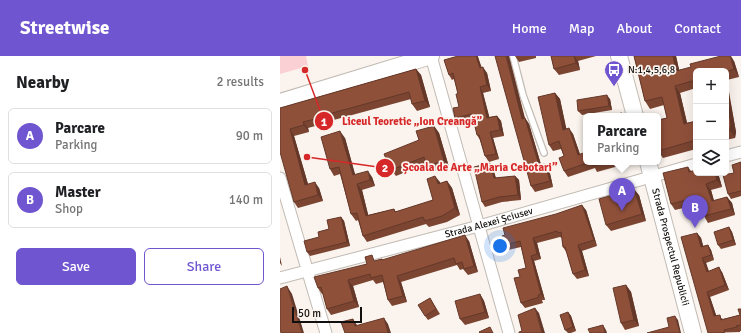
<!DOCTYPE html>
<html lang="en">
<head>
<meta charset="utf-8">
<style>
	:root { --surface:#fff; --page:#f2f2f2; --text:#202124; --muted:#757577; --line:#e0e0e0; --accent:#6f55cf }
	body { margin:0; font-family:Signika,sans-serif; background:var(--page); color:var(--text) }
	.controls { position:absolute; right:12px; top:12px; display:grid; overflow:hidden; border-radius:6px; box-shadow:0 4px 16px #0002 }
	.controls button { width:36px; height:36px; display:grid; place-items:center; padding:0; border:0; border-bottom:1px solid var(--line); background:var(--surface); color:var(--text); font:20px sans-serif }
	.scale { position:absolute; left:12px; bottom:10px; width:70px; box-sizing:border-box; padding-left:4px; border:2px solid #12100e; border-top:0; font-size:11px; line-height:14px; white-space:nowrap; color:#12100e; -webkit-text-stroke:3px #fbf4ee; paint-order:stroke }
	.you { position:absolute; left:220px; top:190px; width:14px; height:14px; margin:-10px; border:3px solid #fff; border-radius:50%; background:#1a73e8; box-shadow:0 0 0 6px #1a73e833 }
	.badge { display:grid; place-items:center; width:26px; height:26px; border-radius:50%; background:var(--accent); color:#fff; font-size:13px; font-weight:700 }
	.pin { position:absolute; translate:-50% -33px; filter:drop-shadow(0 1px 2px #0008) }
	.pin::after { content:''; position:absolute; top:21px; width:14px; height:12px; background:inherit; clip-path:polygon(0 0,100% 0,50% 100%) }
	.popup { position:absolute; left:303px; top:57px; width:78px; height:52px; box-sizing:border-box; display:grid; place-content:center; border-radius:6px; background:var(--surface); filter:drop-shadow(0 1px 3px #0005); font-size:13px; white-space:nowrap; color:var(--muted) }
	.popup b { font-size:15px; color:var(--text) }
	.popup::after { content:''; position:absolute; left:50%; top:100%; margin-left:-8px; border:8px solid transparent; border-top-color:var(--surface) }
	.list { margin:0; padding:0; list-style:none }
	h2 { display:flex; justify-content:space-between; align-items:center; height:52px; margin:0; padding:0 16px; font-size:17px }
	h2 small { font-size:13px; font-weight:400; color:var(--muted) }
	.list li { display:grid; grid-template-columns:26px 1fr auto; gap:12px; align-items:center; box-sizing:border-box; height:56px; margin:0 8px 8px; padding:0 8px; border:1px solid var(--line); border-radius:6px }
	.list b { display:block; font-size:15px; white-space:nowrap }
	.list p { margin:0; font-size:13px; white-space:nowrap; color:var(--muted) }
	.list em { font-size:13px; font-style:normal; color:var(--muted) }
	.actions { display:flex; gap:8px; padding:12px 16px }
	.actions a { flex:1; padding:9px 0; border:1px solid var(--accent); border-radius:6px; text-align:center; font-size:14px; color:var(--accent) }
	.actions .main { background:var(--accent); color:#fff }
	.icon { flex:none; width:22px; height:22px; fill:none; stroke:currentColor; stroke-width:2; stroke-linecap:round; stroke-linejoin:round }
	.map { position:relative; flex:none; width:461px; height:277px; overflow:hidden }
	header { display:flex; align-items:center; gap:24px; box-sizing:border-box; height:56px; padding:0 20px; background:var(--accent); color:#fff }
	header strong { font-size:19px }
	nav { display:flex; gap:22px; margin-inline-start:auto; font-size:14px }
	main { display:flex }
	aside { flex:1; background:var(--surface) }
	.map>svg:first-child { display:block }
</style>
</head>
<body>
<header>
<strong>Streetwise</strong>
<nav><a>Home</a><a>Map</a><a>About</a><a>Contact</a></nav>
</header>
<main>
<aside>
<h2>Nearby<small>2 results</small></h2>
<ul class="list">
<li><span class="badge">A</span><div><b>Parcare</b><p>Parking</p></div><em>90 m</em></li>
<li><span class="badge">B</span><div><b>Master</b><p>Shop</p></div><em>140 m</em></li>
</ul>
<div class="actions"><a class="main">Save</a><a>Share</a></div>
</aside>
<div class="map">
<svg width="461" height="277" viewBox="0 0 461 277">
	<rect width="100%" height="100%" fill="#fbf4ee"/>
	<polygon fill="#fad0d4" points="0,0 26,0 28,10 0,18"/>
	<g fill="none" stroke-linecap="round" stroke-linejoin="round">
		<defs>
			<polyline id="service" points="233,0 243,39 264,97"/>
			<g id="minor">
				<polyline points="151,0 229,277"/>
				<polyline points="446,100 461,96"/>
				<polyline points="0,122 46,277"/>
				<path id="s1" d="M0,222L199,170L416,108"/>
			</g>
			<g id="secondary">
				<polyline points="339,0 355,60"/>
				<polyline points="0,46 151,0"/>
				<path id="s2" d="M368,106L413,277"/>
			</g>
		</defs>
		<use href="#service" stroke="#c1bbb4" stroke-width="8"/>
		<use href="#minor" stroke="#c1bbb4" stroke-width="13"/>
		<use href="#secondary" stroke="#c1bbb4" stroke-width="18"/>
		<use href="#service" stroke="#fff" stroke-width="5.5"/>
		<use href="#minor" stroke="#fff" stroke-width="11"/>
		<use href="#secondary" stroke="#fff" stroke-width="16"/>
	</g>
	<g fill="#7b4532">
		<polygon points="235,0 256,0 256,2 239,6"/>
		<polygon points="271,0 316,0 298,5 300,14 279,19 274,13"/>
		<polygon points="354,0 396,0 399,14 454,5 459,21 447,24 456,76 455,82 446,84 446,15 416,15 416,32 400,37 407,67 416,65 416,93 383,102 378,95 378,64 387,62 384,49 370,53 365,45"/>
		<polygon points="198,1 202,12 207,17 211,35 203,37 209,61 217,60 221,65 224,80 213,82 219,103 209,106 205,100 200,84 197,79 194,64 179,67 175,62 179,51 178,38 174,23 172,24 169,19"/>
		<polygon points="229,1 245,62 249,68 261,109 265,108 269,113 273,131 255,136 251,130"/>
		<polygon points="136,13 141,19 150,51 137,55 132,48 131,43 39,68 39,69 28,72 29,76 14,80 28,128 39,132 43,145 18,152 14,146 0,52"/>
		<polygon points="275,37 280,43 286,73 293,78 300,98 306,106 353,106 317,116 315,112 288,121 284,115 284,100 281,93 273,95 269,89"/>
		<polygon points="330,43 332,54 302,59 298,55"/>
		<polygon points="154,70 159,77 169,111 151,116 146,108 116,120 111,114 139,84"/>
		<polygon points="65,82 75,119 92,121 95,130 82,134 88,159 114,153 116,156 153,144 160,126 160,128 167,125 172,132 180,159 167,166 149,171 146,168 87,186 83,180 78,164 76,165 71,158 60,118 54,120 50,113"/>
		<polygon points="461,106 461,140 451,143 448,138 454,117"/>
		<polygon points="408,111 411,115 416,117 438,117 442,131 431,134 434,145 447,141 452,147 455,159 428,167 424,160 420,148 395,154 391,148"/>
		<polygon points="213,112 216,122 235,120 239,124 241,144 222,146 205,151 202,146"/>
		<polygon points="359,139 366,165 331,175 326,169"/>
		<polygon points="306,154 317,190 302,195 309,220 297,223 293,218 287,197 283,191 282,182 280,181 257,187 261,203 254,205 265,244 262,244 263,247 245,252 241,247 240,221 246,212 241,191 228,194 225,189"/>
		<polygon points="61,161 64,165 70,190 30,200 27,196 39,181 49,173"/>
		<polygon points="449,171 452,176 456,189 441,193 438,189"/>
		<polygon points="417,177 421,182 423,190 428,189 431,194 434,204 426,207 429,215 442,216 449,234 430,241 436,259 443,263 460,259 461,253 461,275 460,275 460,276 428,277"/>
		<polygon points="189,185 198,216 188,219 183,213 180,214 177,209 121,226 127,246 112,250 108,244 103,226 96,228 93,224 73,230 79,251 51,259 47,253 43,238 42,238 38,232 87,208 102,203 103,204"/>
		<polygon points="346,229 351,236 359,270 345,274 341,267"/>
		<polygon points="200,238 204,245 209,262 185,269 180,263"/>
		<polygon points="150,242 160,258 148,264 145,260"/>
		<polygon points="288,256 291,260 296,275 291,277 288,277 285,274"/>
	</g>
	<g fill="#643829">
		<polygon points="196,0 198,0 198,1 203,18 200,12"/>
		<polygon points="226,0 229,0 246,68 242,63"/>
		<polygon points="294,0 298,5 300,14 296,7"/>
		<polygon points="393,0 396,0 401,22 396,15"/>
		<polygon points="450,0 451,0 454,5 459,21 454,13"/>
		<polygon points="203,11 207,17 211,35 207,29"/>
		<polygon points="136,13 141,19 150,51 145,45"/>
		<polygon points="446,23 456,76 455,82 450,74 446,40"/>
		<polygon points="395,30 400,37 409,75 404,68"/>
		<polygon points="200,31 203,37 211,67 207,62"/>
		<polygon points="275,37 280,43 288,80 283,74"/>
		<polygon points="327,39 330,43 332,54 329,50"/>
		<polygon points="217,60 221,65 224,80 220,74"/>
		<polygon points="245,62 249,68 263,115 259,109"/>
		<polygon points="23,66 28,72 29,76 24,69"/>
		<polygon points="154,70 159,77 169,111 164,105"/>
		<polygon points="289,72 293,78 302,105 298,99"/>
		<polygon points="10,73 14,80 30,135 25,129"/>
		<polygon points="60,75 65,82 77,125 73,119"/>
		<polygon points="210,76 213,82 219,103 216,98"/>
		<polygon points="210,107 213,112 217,127 214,122"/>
		<polygon points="265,108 269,113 273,131 270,125"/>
		<polygon points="88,115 92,121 95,130 90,124"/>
		<polygon points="435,117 438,117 442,131 437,124"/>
		<polygon points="155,120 160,126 162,134 158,128"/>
		<polygon points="235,120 239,124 241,144 238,139"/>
		<polygon points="167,125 172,132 180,159 175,152"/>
		<polygon points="35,126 39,132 43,145 38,139"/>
		<polygon points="77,128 82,134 90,166 86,160"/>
		<polygon points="426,128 431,134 436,152 432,145"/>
		<polygon points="354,133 359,139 366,165 362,158"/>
		<polygon points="447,141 452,147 455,159 451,153"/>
		<polygon points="302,149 306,154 317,190 314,184"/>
		<polygon points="61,161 64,165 70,190 67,186"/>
		<polygon points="449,171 452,176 456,189 453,184"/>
		<polygon points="417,177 421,182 425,196 421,191"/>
		<polygon points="185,179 189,185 198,216 194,210"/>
		<polygon points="253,182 257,187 261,203 257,198"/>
		<polygon points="298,189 302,195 309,220 305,214"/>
		<polygon points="428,189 431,194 434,204 431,199"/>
		<polygon points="251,200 254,205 265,244 261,238"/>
		<polygon points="0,201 2,210 0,207"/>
		<polygon points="422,202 426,207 430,221 427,216"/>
		<polygon points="439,211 442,216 449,234 445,229"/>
		<polygon points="117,220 121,226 127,246 123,240"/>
		<polygon points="68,224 73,230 79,251 74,245"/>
		<polygon points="346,229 351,236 359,270 354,264"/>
		<polygon points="7,230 12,238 24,277 22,277"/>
		<polygon points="427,236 430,241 438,265 434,260"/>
		<polygon points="200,238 204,245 209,262 205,256"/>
		<polygon points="255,252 259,257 265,277 262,277"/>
		<polygon points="288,256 291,260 296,275 293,271"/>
		<polygon points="395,260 398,264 401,277 400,277"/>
		<polygon points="104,262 108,268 111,277 108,277"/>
		<polygon points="73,263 77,269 79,276 75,270"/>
		<polygon points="323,269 326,274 327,277 325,277"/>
	</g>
	<g fill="#8f503a" stroke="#643829">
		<polygon points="178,0 196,0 200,12 203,11 207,29 200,31 207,62 217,60 220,74 210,76 216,98 205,100 199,79 197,79 192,58 175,62 173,52 179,51 176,38 178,38 173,17 169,19 164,4"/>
		<polygon points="215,0 226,0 242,63 245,62 259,109 265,108 270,125 251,130"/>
		<polygon points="271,0 294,0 296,7 274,13"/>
		<polygon points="354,0 393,0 396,15 411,11 410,8 441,0 450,0 454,13 446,16 446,15 416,15 416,24 395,30 404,68 416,65 416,84 378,95 378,64 387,62 382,41 365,45"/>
		<polygon points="136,13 145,45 132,48 129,36 34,62 35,63 23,66 24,69 10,73 25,129 35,126 38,139 14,146 0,96 0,52"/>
		<polygon points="275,37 283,74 289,72 298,99 306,96 306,106 310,106 284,115 279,102 284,100 279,85 269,89 258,41"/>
		<polygon points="327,39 329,50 298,55 297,44"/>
		<polygon points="446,40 451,68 450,74 446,76"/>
		<polygon points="342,57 343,60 333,60 332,59"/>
		<polygon points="154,70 164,105 146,110 144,101 111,114 104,98 139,84 136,75"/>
		<polygon points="60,75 73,119 88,115 90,124 77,128 86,160 114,153 115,156 153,144 147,123 155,120 158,128 167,125 175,152 162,160 145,165 143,161 83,180 77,157 71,158 59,111 50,113 41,81"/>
		<polygon points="312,106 327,106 313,110"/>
		<polygon points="461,106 461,135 448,138 443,119 454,117 452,109"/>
		<polygon points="210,107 214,122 235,120 238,139 219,141 202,146 194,111"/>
		<polygon points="408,111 409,116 416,114 416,117 435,117 437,124 426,128 432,145 447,141 451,153 424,160 418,141 391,148 383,117"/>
		<polygon points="354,133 362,158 326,169 319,143"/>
		<polygon points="302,149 314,184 298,189 305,214 293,218 285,191 283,191 281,176 278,177 277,175 253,182 257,198 251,200 261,238 258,239 259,241 241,247 234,222 240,221 238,214 246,212 240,185 225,189 222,180 225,179 223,172 276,158"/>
		<polygon points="61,161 67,186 27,196 24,185 39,181 38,176 49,173 47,164"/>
		<polygon points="449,171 453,184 438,189 434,176"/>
		<polygon points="417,177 421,191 428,189 431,199 422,202 427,216 439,211 445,229 427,236 434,260 440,259 441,264 460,259 458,253 461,253 461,269 456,270 457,271 444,274 445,276 442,277 428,277 401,181"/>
		<polygon points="185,179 194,210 184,213 182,206 176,208 174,202 117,220 123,240 108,244 102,219 91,222 90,218 68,224 74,245 47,253 41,231 38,232 34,221 87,208 85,201 92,199 94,205 102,203 102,204"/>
		<polygon points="346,229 354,264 341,267 333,232"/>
		<polygon points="7,230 22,277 1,277 0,273 0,233"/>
		<polygon points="200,238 205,256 180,263 175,245"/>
		<polygon points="150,242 156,253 145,260 138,249"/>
		<polygon points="255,252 262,277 239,277 239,276 242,275 238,259"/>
		<polygon points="288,256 293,271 285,274 280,259"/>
		<polygon points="395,260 400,277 367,277 389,271 387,262"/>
		<polygon points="104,262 108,277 65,277 61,266 73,263 75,270"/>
		<polygon points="323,269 325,277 310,277 308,273"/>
		<polygon points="210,271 213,277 200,277 199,276"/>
	</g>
	<defs>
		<symbol id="bus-pin" viewBox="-11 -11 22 30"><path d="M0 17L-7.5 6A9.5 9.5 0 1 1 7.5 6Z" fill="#6f55cf" stroke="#fbf4ee"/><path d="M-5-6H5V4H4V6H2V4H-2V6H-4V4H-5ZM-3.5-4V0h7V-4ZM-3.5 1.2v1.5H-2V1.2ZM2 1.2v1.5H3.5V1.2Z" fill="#fff"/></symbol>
	</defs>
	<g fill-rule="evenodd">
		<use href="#bus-pin" x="323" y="3" width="22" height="30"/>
	</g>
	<g text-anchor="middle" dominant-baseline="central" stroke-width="3.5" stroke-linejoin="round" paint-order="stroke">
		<g font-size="10" fill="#12100e" stroke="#fbf4ee" text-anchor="start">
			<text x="348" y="14">N:1,4,5,6,8</text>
		</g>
		<g font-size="10" fill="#12100e" stroke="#fbf4ee">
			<text stroke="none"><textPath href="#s1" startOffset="216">Strada Alexei Șciusev</textPath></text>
			<text stroke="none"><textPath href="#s2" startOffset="88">Strada Prospectul Republicii</textPath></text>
		</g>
	</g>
	<path fill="none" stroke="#d62828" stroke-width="1.5" d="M25 14L44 65M27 101L105 112"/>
	<g fill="#d62828" stroke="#fbf4ee" stroke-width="1.5">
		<circle cx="25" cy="14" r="4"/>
		<circle cx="27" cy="101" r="4"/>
		<circle cx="44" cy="65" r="10"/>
		<circle cx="105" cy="112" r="10"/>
	</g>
	<g font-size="12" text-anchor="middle" font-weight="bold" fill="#fff">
		<text x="44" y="70">1</text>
		<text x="105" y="116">2</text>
	</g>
	<g font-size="11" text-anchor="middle" font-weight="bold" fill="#d62828" stroke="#fbf4ee" stroke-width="3.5" stroke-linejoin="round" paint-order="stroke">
		<text x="132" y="69">Liceul Teoretic „Ion Creangă”</text>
		<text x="200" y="115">Școala de Arte „Maria Cebotari”</text>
	</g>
</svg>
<div class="controls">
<button>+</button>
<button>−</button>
<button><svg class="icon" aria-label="layers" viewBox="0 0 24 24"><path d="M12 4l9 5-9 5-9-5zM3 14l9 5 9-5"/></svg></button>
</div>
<div class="scale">50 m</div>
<div class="you"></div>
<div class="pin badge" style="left:342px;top:155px">A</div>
<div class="popup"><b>Parcare</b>Parking</div>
<div class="pin badge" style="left:415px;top:172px">B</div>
</div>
</main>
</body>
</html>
